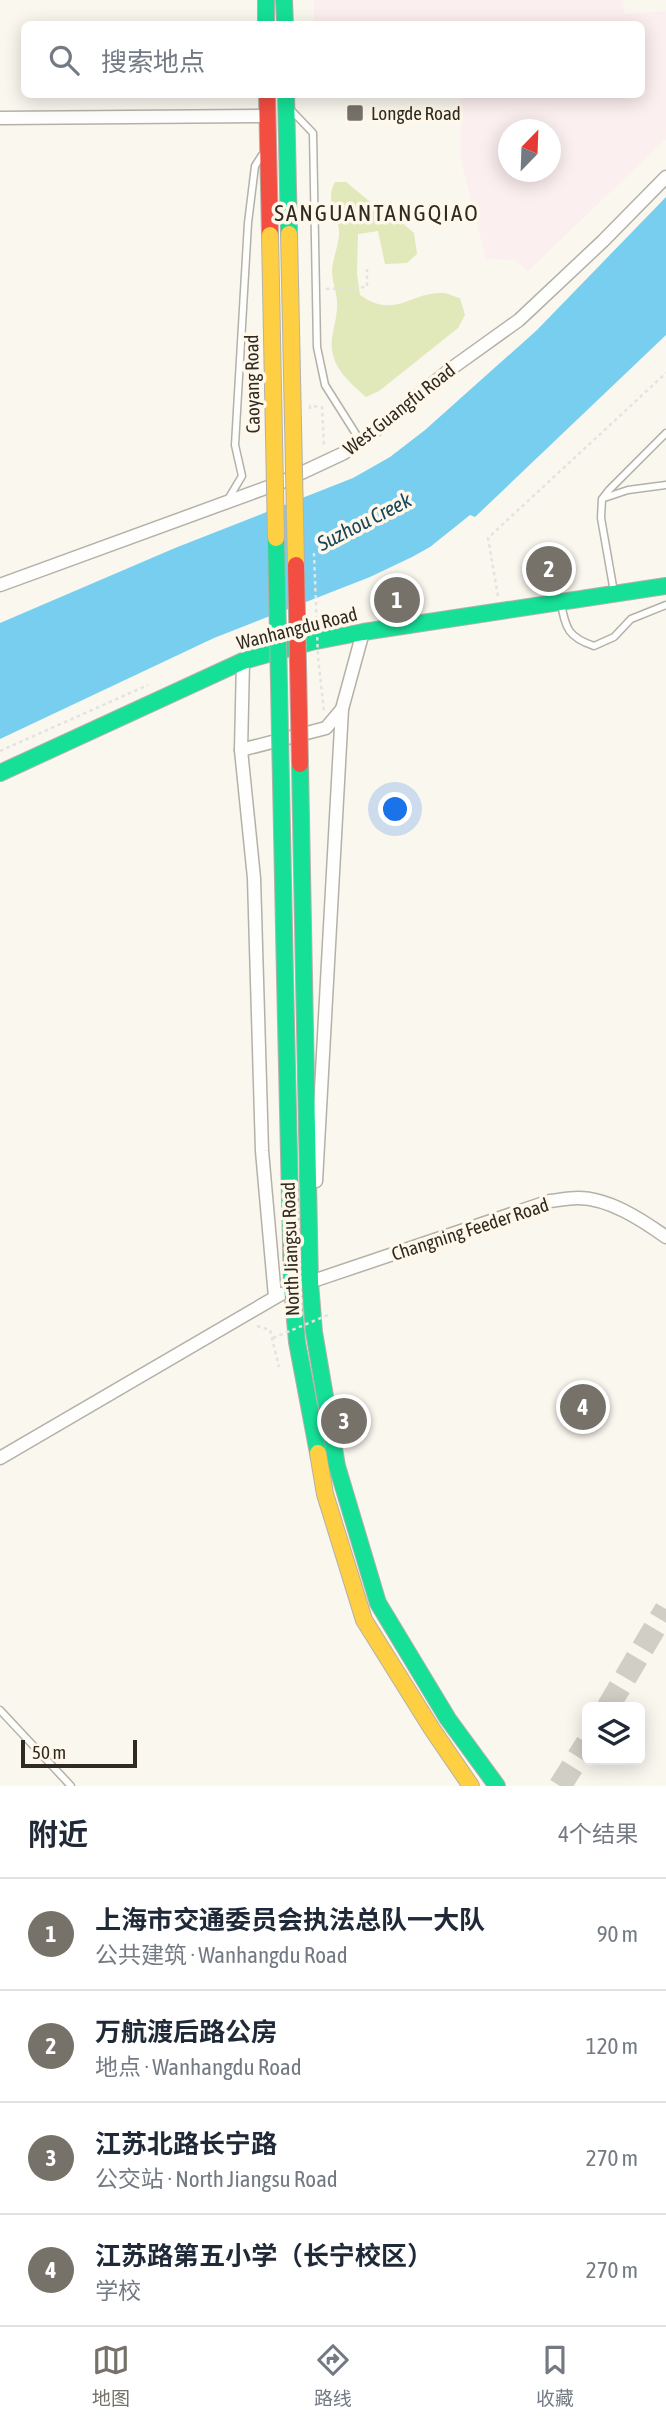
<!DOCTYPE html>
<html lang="zh">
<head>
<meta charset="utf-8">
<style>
	:root { --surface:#fff; --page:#f2f2f3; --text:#1f2937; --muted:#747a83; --line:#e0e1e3; --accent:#76726a }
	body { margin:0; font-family:"Asap Condensed","Noto Sans SC",sans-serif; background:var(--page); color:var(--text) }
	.controls { position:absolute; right:21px; bottom:21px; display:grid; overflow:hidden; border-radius:10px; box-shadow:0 4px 18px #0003 }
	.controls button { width:63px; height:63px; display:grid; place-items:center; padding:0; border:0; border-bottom:2px solid var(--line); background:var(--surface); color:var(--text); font:35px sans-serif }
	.compass { position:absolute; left:498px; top:119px; width:63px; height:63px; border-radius:50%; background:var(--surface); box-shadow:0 4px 18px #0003; rotate:23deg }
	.scale { position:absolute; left:21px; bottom:18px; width:116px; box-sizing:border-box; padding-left:7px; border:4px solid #2f2b22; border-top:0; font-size:19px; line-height:24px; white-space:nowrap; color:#2f2b22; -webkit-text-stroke:5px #fff8ea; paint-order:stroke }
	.you { position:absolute; left:396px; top:810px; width:24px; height:24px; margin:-18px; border:5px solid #fff; border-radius:50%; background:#1a73e8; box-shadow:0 0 0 10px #1a73e833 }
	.badge { display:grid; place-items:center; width:46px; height:46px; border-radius:50%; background:var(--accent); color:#fff; font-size:23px; font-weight:700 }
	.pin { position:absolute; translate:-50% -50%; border:4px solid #fff; box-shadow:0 2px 7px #0006 }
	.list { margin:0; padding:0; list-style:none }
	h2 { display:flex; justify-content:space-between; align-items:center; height:91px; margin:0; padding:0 28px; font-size:30px }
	h2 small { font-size:23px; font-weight:400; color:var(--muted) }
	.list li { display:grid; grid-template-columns:46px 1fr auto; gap:21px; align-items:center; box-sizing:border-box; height:112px; padding:0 28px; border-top:2px solid var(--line) }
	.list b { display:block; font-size:26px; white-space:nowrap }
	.list p { margin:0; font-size:23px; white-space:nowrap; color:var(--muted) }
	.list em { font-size:23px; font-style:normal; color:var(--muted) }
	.icon { flex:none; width:38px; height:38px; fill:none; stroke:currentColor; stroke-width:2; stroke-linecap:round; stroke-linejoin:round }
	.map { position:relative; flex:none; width:666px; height:1786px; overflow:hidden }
	.search { position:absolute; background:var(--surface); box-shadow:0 4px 18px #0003; left:21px; right:21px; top:21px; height:77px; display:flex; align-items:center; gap:18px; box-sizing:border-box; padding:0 24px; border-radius:10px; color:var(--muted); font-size:26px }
	.sheet { height:539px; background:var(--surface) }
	nav { display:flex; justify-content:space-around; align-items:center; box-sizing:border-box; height:98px; border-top:2px solid var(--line); background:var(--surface); font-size:19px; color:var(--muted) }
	nav a { display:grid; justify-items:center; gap:4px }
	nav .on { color:var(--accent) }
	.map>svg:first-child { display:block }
</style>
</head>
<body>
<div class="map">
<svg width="666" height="1786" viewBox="0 0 666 1786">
	<rect width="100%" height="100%" fill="#faf7ef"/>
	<path fill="#fceff0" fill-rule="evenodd" d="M314,0H623L624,14L666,11V139L528,271L516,260L486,259L461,161L460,95L642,94V24H314ZM508,130H550V172H508Z"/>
	<path fill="#e1e8b9" d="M335,182H346L379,209L399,220L414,233L417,254L407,263L385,264L378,231L358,234L357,274L360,295C395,320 411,291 444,293C449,294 455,297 460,298L465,315L458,328L379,391L366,397C352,384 335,371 332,350C330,336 337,321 337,307C338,295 332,283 332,270C333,257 339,245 339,233C339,212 324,202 335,182Z"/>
	<polygon fill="#78ceef" points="666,197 666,335 475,517 470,515 430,547 412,557 370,577 214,638 0,739 0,623 175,548 353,478 390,457 425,430 537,330"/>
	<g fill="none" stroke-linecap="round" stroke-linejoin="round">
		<g stroke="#d1cec6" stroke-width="23" stroke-dasharray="23 11" stroke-linecap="butt">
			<polyline points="608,1707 666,1609"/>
			<polyline points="560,1786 587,1743"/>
		</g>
		<defs>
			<g id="lane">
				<polyline points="291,110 313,133 317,347 325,385 361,442"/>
				<polyline points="604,498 628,490 666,485"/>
				<polyline points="227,501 242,476 235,445 248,223 255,166 262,155"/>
				<polyline points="614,592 601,518 602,499 609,490 666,433"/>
				<path d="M561,604C566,629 568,637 594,646L614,637L631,619L666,605"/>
				<polyline points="0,1710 71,1786"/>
			</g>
			<g id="street">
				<polyline points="0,118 268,116"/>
				<polyline points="0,585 282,482 344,453 380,427 452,368 519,320 603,241 666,177"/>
				<polyline points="243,661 241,750 254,878 262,1151 275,1297"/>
				<polyline points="241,750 326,728 342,709 363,632"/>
				<polyline points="316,1181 342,709"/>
				<path d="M310,1282L550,1201C559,1200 569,1198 578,1198C609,1198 642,1220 666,1237"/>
				<polyline points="0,1458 281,1294"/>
			</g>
			<g id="fast">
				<polyline points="266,0 266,24"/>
				<polyline points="284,0 285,24"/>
				<polyline points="286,94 289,234"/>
				<polyline points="0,773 243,661 311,642 363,632 666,586"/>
				<polyline points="285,978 292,1287 297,1342 318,1453"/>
				<polyline points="304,978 310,1282 314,1332 337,1466 378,1603 448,1719 497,1786"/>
			</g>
			<polyline id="slow" points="318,1453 325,1494 364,1620 432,1729 471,1786"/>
			<polyline id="jam" points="267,94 270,235"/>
		</defs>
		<use href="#lane" stroke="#b4b1a9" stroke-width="9"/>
		<use href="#street" stroke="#b4b1a9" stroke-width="15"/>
		<use href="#fast" stroke="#b4b1a9" stroke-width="18"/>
		<use href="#slow" stroke="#b4b1a9" stroke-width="18"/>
		<use href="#jam" stroke="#b4b1a9" stroke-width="18"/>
		<g stroke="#e4e3e1" stroke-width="2.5" stroke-dasharray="3.5 3.5" stroke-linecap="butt">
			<polyline points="326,289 367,287 367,269"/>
			<polyline points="310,409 310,406 322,407 324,446"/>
			<polyline points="498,596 488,538 666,373"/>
			<polyline points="315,617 333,620"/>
			<polyline points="237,644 260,634"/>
			<polyline points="318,658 324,711"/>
			<polyline points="0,751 148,685"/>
			<polyline points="257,1326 270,1330 279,1367"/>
		</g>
		<use href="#lane" stroke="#fefefd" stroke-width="6"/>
		<use href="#street" stroke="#fefefd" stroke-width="12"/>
		<use href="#fast" stroke="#16e098" stroke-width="16"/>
		<use href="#slow" stroke="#ffcf43" stroke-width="16"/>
		<use href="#jam" stroke="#f24e42" stroke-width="16"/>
		<defs>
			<g id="fast-bridge">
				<polyline points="276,538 285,978"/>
				<polyline points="300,764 304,978"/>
			</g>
			<g id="slow-bridge">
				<polyline points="289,234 296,565"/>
				<polyline points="270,235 276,538"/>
			</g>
			<polyline id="jam-bridge" points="296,565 300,764"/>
		</defs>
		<use href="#fast-bridge" stroke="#b4b1a9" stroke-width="18" stroke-linecap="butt"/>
		<use href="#slow-bridge" stroke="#b4b1a9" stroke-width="18" stroke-linecap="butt"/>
		<use href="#jam-bridge" stroke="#b4b1a9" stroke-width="18" stroke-linecap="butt"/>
		<g stroke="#e4e3e1" stroke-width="2.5" stroke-dasharray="3.5 3.5" stroke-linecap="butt">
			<polyline points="314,553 318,658"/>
			<polyline points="273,1338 328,1315"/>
		</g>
		<use href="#fast-bridge" stroke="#16e098" stroke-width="16"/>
		<use href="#slow-bridge" stroke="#ffcf43" stroke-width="16"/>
		<use href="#jam-bridge" stroke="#f24e42" stroke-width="16"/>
	</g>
	<rect fill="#76726a" stroke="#fff8ea" stroke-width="2.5" x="346" y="104" width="18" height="18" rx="3.5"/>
	<g text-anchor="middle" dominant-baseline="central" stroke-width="7" stroke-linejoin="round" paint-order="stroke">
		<g font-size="19" fill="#2f2b22" stroke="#fff8ea" text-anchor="start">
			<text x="371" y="113">Longde Road</text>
		</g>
		<g font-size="19" fill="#2f2b22" stroke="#fff8ea">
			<text transform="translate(252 384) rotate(-91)">Caoyang Road</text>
			<text transform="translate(399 409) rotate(-38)">West Guangfu Road</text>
			<text transform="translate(297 628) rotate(-14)">Wanhangdu Road</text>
			<text transform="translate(470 1229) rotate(-18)">Changning Feeder Road</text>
			<text transform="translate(290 1249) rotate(-92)">North Jiangsu Road</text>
		</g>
		<g font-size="21" font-style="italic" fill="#16485d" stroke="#fff8ea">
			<text transform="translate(364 521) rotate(-27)">Suzhou Creek</text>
		</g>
		<g font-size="23" letter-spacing="2" fill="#2f2b22" stroke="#fff8ea">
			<text x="377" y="213">SANGUANTANGQIAO</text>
		</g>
	</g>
</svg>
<div class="controls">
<button><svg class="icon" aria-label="layers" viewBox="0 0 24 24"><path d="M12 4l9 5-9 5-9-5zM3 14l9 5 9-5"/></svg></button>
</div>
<svg class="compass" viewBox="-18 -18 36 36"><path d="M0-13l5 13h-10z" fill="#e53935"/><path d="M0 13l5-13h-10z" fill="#747a83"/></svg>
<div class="scale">50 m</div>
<div class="you"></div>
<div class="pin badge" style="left:397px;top:600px">1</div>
<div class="pin badge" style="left:549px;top:569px">2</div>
<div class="pin badge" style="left:344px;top:1421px">3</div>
<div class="pin badge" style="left:583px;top:1407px">4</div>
<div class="search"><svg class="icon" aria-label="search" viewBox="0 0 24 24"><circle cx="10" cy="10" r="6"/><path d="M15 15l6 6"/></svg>搜索地点</div>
</div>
<section class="sheet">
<h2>附近<small>4个结果</small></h2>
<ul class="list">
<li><span class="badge">1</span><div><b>上海市交通委员会执法总队一大队</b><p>公共建筑 · Wanhangdu Road</p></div><em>90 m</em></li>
<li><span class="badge">2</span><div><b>万航渡后路公房</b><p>地点 · Wanhangdu Road</p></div><em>120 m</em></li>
<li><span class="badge">3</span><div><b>江苏北路长宁路</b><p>公交站 · North Jiangsu Road</p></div><em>270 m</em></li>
<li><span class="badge">4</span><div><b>江苏路第五小学（长宁校区）</b><p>学校</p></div><em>270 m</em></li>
</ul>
</section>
<nav>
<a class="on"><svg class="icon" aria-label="map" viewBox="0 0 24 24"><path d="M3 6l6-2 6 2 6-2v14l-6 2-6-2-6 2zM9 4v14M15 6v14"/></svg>地图</a>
<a><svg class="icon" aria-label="directions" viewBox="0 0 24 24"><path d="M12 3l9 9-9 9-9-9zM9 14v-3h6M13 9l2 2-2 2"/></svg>路线</a>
<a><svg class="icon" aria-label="saved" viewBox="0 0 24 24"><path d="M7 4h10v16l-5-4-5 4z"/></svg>收藏</a>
</nav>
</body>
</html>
